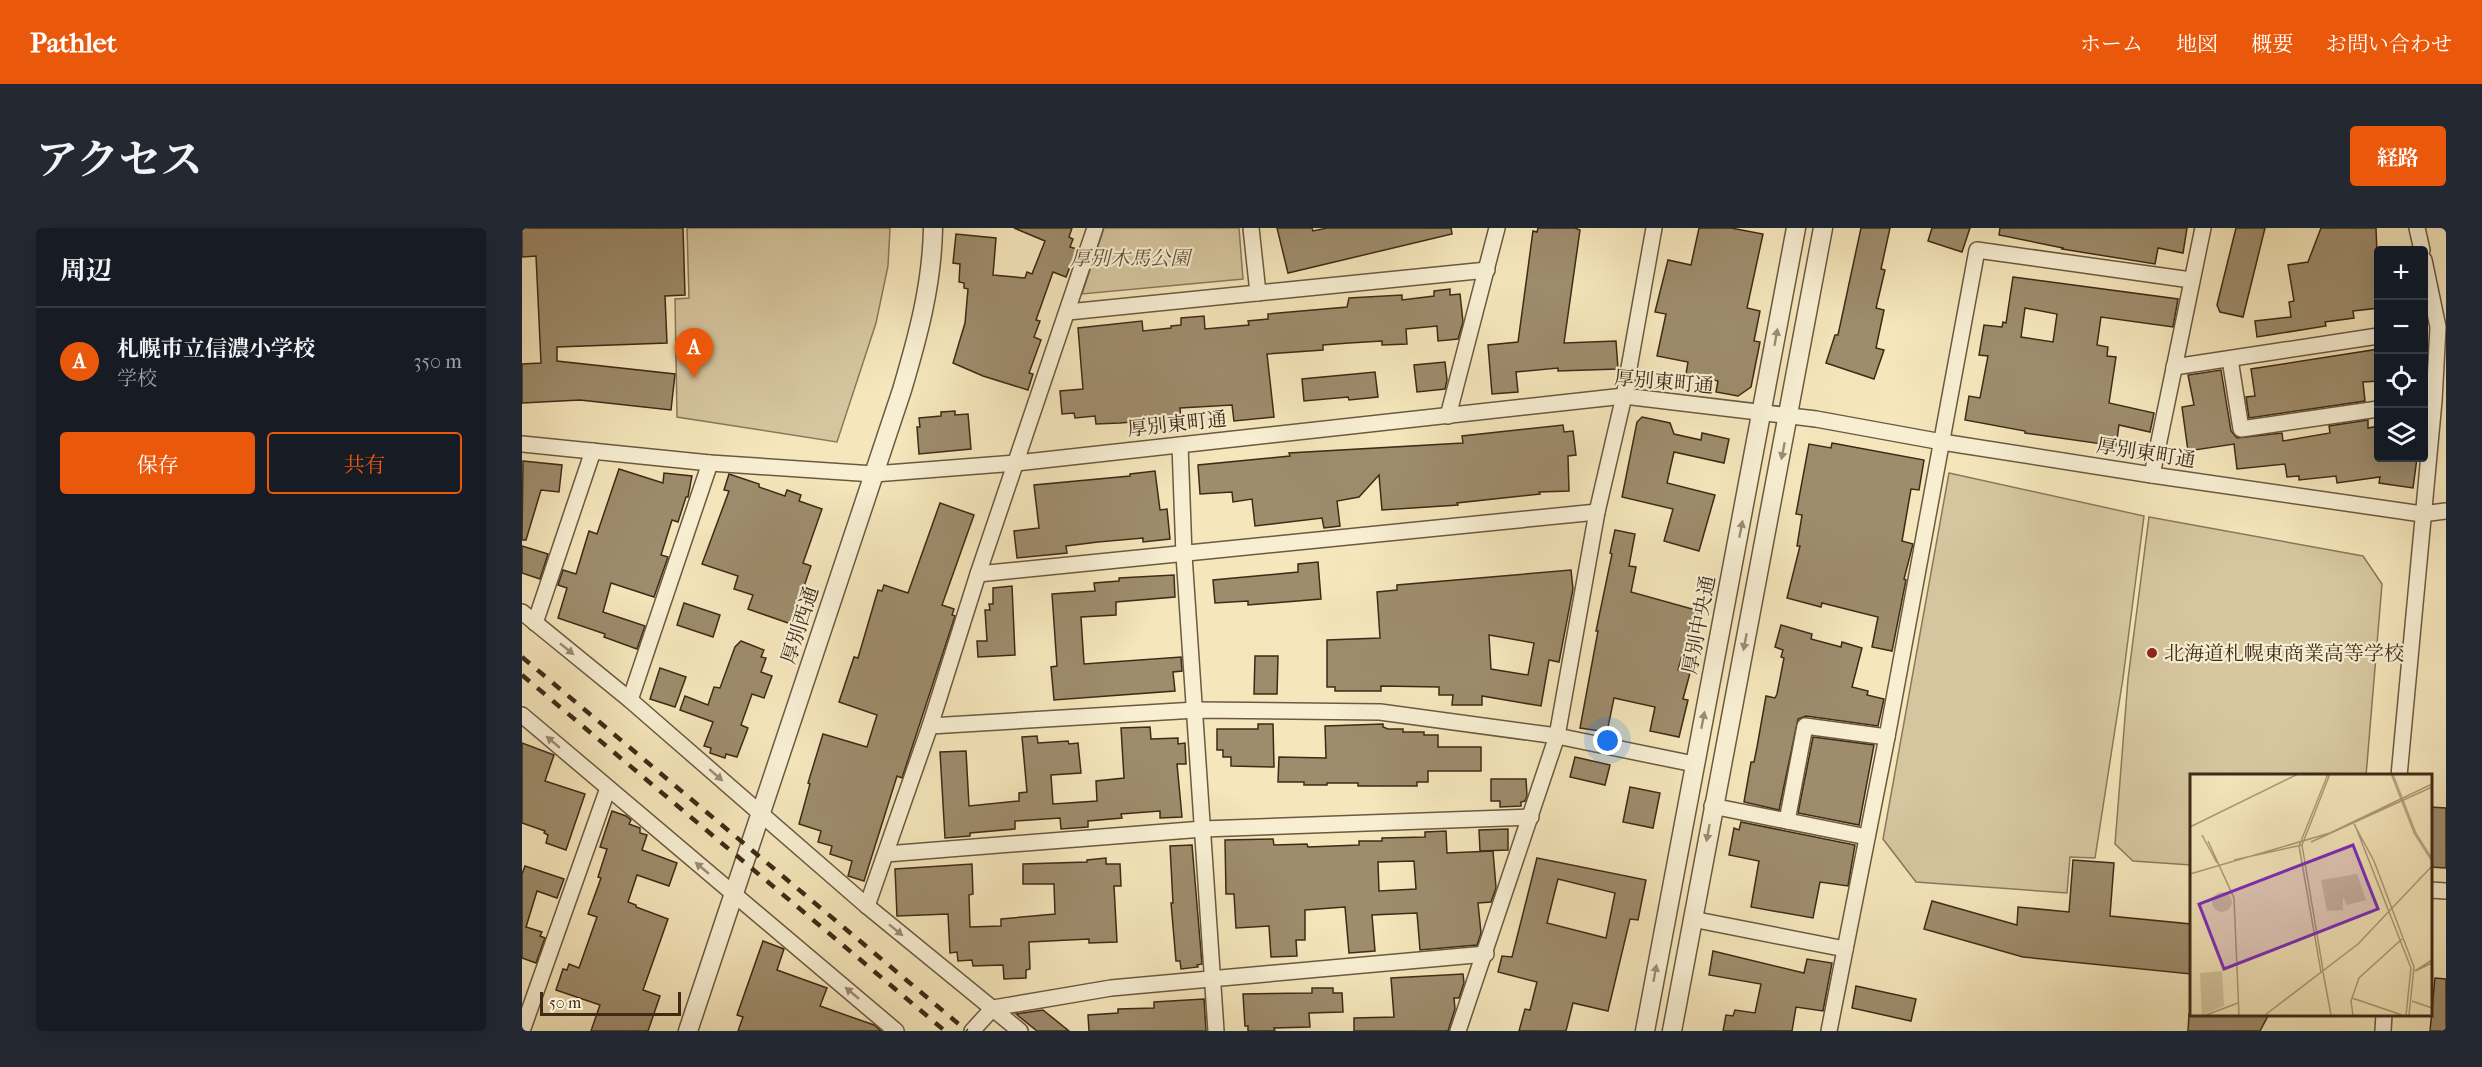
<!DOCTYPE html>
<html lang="ja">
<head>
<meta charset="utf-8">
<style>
	:root { --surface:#171b24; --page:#242831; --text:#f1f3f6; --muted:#9ea1a6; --line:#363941; --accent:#ea580c }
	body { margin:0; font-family:"IM FELL French Canon","Noto Serif JP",serif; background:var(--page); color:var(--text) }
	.controls { position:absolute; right:18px; top:18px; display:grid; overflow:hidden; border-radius:6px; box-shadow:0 6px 24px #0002 }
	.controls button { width:54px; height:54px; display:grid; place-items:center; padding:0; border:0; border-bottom:2px solid var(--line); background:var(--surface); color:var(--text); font:30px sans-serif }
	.scale { position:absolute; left:18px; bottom:15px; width:141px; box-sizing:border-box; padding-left:6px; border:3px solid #3f2a16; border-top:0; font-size:16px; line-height:21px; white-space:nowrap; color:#3f2a16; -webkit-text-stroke:4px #f8efd3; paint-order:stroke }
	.you { position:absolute; left:1086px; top:513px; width:21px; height:21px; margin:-15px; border:4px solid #fff; border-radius:50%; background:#1a73e8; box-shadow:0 0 0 9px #1a73e833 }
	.badge { display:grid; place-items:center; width:39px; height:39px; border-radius:50%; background:var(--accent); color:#fff; font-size:20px; font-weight:700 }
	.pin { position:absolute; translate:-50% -50px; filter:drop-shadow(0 2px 3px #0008) }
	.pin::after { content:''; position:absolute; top:32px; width:21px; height:18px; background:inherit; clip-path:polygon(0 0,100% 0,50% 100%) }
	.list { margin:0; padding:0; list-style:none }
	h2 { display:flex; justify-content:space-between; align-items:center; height:78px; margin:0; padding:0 24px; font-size:26px }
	h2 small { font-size:20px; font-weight:400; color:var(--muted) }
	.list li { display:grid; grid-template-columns:39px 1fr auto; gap:18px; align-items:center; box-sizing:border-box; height:108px; padding:0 24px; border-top:2px solid var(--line) }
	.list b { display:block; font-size:22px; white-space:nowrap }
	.list p { margin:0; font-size:20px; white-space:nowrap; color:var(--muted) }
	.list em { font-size:20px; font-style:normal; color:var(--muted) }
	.actions { display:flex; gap:12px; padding:18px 24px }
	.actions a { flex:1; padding:14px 0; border:2px solid var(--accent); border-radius:6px; text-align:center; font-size:21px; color:var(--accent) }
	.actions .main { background:var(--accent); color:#fff }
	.icon { flex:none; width:33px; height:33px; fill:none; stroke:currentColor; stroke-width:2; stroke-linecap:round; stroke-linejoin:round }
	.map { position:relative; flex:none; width:1924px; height:803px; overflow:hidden; border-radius:6px }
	header { display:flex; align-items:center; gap:36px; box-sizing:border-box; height:84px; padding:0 30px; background:var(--accent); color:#fff }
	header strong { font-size:28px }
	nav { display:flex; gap:33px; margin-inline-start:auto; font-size:21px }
	.intro { display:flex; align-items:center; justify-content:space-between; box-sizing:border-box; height:144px; padding:0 36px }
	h1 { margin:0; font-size:42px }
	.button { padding:15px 27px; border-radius:6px; background:var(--accent); color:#fff; font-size:21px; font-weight:700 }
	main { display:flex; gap:36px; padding:0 36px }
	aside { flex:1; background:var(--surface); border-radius:6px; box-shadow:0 6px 24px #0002 }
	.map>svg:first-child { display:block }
</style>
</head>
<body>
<header>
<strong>Pathlet</strong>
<nav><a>ホーム</a><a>地図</a><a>概要</a><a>お問い合わせ</a></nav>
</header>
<div class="intro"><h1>アクセス</h1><a class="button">経路</a></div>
<main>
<aside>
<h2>周辺<small></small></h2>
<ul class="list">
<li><span class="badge">A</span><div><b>札幌市立信濃小学校</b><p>学校</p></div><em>350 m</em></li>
</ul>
<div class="actions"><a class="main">保存</a><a>共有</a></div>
</aside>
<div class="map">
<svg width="1924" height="803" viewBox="0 0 1924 803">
	<rect width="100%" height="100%" fill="#f5e6bb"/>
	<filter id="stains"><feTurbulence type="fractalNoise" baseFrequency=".00333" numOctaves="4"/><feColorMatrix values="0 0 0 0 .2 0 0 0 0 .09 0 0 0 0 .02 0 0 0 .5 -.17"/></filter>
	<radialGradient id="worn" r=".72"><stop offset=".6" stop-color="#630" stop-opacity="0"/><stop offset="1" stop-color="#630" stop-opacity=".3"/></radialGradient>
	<g fill="#d6c69f" stroke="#8a785a" stroke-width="1.5">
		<polygon points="165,0 368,0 366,38 354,95 315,214 155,189 153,71 167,70"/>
		<polygon points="582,0 717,0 721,51 560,66"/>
		<polygon points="1427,245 1622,288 1601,450 1573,630 1548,629 1545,665 1394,654 1361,611"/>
		<polygon points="1627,289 1841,328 1860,356 1844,548 1669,548 1669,637 1611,633 1593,616 1606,451"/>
	</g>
	<g fill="#9e8c6c" stroke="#3f2a16" stroke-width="1.5" fill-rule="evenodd">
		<polygon points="0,0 161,0 163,67 143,68 145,115 35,119 35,133 153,146 149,182 58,172 0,175 0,136 19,135 14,28 0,29"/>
		<polygon points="492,0 550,0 547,9 551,11 548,19 555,21 544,49 531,44 514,92 518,93 512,109 519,112 507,145 511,146 506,162 461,148 431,135 443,95 446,61 442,60 442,55 437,54 438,36 431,35 434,6 474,10 471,47 503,50 505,44 510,46 523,13"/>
		<polygon points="755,0 790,0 791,3 805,0 929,0 930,6 766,45"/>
		<polygon points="1016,0 1053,0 1058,2 1042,115 1094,113 1096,141 1036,143 1036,140 994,144 996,164 970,166 966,117 996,114 1011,3 1015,4"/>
		<polygon points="1177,0 1209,0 1241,6 1225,80 1238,83 1232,113 1238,114 1229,159 1216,168 1194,164 1196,153 1164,146 1166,134 1135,128 1144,86 1133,84 1146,32 1169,37"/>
		<polygon points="1339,0 1368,0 1359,41 1363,42 1354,80 1362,82 1354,120 1362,122 1352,151 1304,135 1313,107 1316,107"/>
		<polygon points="1410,0 1448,0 1440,24 1406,13"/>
		<polygon points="1478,0 1665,0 1661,25 1636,20 1633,36 1540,21 1541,20 1477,7"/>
		<polygon points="1714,0 1743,0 1721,89 1698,84 1695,77"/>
		<polygon points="1799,0 1854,0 1857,80 1831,83 1832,90 1803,94 1804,98 1735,109 1733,93 1769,89 1767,74 1772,73 1766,37 1786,34"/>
		<path d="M1491,49L1656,71L1651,99L1579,89L1575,117L1586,119L1585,128L1594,129L1587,175L1632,185L1628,204L1597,197L1594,218L1503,205V203L1443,192L1447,168L1458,170L1466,128L1457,127L1462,97L1480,99L1481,94L1484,95ZM1503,80L1535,86L1531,114L1499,109Z"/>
		<polygon points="928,61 928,67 938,66 941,94 936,111 916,113 915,98 884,101 885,116 860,117 860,113 827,115 801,117 801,122 745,126 752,189 712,193 710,177 658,180 659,190 598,195 574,196 573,188 553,190 552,185 540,186 538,163 561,161 556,100 620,93 621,103 649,100 649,98 659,97 659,90 682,88 683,101 727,97 726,93 746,91 746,86 825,79 827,70 880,67 880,72 912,68 912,63"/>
		<polygon points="1857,121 1857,153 1841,154 1843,173 1727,190 1724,169 1733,168 1729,141"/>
		<polygon points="923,134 925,152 923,161 895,164 892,137"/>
		<polygon points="1699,142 1709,203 1715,210 1760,205 1761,213 1808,205 1807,198 1846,192 1846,200 1857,198 1857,230 1895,230 1891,260 1857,255 1858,249 1815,255 1814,248 1777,252 1777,248 1765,249 1763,236 1715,241 1712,216 1666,223 1660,179 1672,177 1666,147"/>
		<polygon points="853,144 856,169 827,172 826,169 782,173 780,151"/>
		<polygon points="433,183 433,187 446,186 449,221 397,226 395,199 398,199 397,190 419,188 419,184"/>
		<polygon points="1120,189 1148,195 1152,206 1179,212 1180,205 1207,211 1202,235 1152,224 1145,255 1193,267 1177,323 1142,313 1151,281 1100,269 1115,194"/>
		<polygon points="1041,197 1042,204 1051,203 1054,227 1046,228 1047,263 1017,264 1018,266 935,275 936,277 860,282 857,247 837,269 815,273 818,298 802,300 800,290 733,298 730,271 711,274 710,264 678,266 676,237 768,228 767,225 941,215 940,208"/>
		<polygon points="1310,215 1402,232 1397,262 1389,261 1380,313 1391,316 1382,351 1384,352 1370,423 1350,419 1356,389 1300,375 1299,379 1265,370 1278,318 1275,318 1280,287 1274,286 1287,216 1309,220"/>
		<polygon points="1,233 40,237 37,264 19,262 4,312 0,312"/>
		<polygon points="97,241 141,255 142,245 170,248 166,269 164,269 156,294 150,292 139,327 146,329 132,369 89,355 81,384 123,398 115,421 82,409 83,406 36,390 45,360 36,357 41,342 54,346 67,303 75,306"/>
		<polygon points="633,243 638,282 645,281 648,311 621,314 621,310 576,314 544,318 545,325 495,330 492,303 517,300 512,257 608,248 608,246"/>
		<polygon points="207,246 237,256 237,259 263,268 265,262 279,267 277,273 300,281 281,335 289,338 269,396 226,381 231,367 212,361 216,348 180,336 207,263 202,262"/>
		<polygon points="418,275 452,287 420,377 432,381 430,387 433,388 380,550 375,548 342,653 326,648 330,633 308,626 310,618 296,614 299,603 277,596 288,556 286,555 301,506 345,519 355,487 317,474 332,429 336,430 356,362 360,363 362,357 386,365"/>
		<polygon points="1093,302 1113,306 1107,338 1114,339 1109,364 1181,384 1177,399 1169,397 1156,442 1168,445 1161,471 1166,472 1157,509 1128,503 1133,479 1092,470 1085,504 1058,500 1076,403 1074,403 1090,326 1088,325"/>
		<polygon points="0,318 26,326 18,351 0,345"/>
		<polygon points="796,334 799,371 726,377 726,373 693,375 691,352 776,344 776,336"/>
		<path d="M1049,342L1051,361L1037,434L1027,432L1019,478L960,468V477H930L931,467H917V459L859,458V463H813V459H805V412L858,410L855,364L875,362V357ZM967,407L1012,415L1006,447L969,441Z"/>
		<polygon points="652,347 653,369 594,374 594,387 559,389 562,436 659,429 660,443 651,444 653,463 532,472 529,439 535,438 530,366 573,363 572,355 597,353 597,350"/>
		<polygon points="490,358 493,427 456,429 455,413 465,413 463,382 468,382 467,376 471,376 471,360"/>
		<polygon points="162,375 198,387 191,409 155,397"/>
		<polygon points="1259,397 1290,406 1289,411 1319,419 1320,414 1340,420 1330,459 1346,463 1345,467 1362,471 1356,498 1284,488 1276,491 1257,582 1222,574 1229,534 1232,534 1235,519 1244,468 1253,470 1255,466 1262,430 1259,429 1261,422 1253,419"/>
		<polygon points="219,413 242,422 239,429 244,430 239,444 250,448 242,470 230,466 219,497 226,500 215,529 204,526 203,530 188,525 189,520 182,518 191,494 158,482 163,468 186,477 192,459 198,460 213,419"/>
		<polygon points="733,428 756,428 755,466 732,466"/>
		<polygon points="138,440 164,449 153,479 128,471"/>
		<polygon points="736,496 751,496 752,539 709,538 709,529 701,529 701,522 695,522 695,501 736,501"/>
		<polygon points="861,496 861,499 866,501 881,501 881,504 902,504 902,507 916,507 916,519 959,519 959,543 906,543 906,554 895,554 895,558 836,558 836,555 805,555 805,557 782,557 782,554 756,554 757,529 804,530 803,498"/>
		<polygon points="628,499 629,511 656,510 656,516 663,515 664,536 655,536 660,589 638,590 638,583 599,586 600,590 566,593 566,599 539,601 538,590 493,593 493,601 448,605 448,608 423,610 418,524 444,523 447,578 497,573 497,565 505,564 500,509 515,508 516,515 546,513 547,516 556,515 559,545 529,547 531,576 575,573 574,553 602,550 599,500"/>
		<polygon points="1291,509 1352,517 1337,597 1276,585"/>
		<polygon points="0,515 32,527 23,553 63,566 44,622 24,615 26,607 22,605 23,603 0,595"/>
		<polygon points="1053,529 1088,537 1083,557 1048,549"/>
		<polygon points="969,551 1004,551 1005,568 1003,573 999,574 999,578 978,579 978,573 969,573"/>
		<polygon points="1108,559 1138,565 1131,600 1101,594"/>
		<polygon points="1908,579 1924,580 1924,640 1908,639"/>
		<polygon points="90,583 104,588 109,592 107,596 118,600 118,605 125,607 120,622 155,635 147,658 115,647 106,674 114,677 114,679 146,691 121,762 138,768 126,803 69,803 78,777 34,762 41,741 45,742 47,736 57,740 75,689 66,686 79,650 76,649 85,621 78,619"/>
		<polygon points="1219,594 1333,617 1326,658 1298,654 1291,690 1229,679 1237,633 1207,627 1212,600 1217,602"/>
		<polygon points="986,601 986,622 958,623 957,602"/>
		<path d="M924,603L925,625L971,623L974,660L969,674L956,675L959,705L955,717L898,722L895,685L850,687L853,723L827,725L823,679L783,682V712H774L775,728L749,729L747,698L714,700L712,666H704L703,612L751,611L752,617L785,616L786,619L837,617V613H860V610L903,609V604ZM892,633L894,661L857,663L856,634Z"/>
		<polygon points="670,617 680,736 675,737 676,739 659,741 658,733 654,733 649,675 651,675 648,618"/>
		<polygon points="584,630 584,636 598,636 599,658 592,658 595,714 567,715 567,711 507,714 508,741 504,742 504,750 482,751 481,737 451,738 450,732 436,733 435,724 428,725 426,686 375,688 373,641 450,636 451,666 447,667 448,699 479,698 479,691 533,686 532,656 501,656 501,636 565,634 565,632"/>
		<path d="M1015,630L1124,652L1116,692L1108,691L1086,783L1051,775L1044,803H997L1003,781L1008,782L1015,754L976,744L980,728L990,729ZM1036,651L1093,665L1084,710L1025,695Z"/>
		<polygon points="1551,632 1592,635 1588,688 1669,696 1669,746 1501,729 1402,701 1410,673 1495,697 1496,679 1547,684"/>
		<polygon points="3,638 42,651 35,670 15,663 4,699 20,704 18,708 23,710 14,735 0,730 0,646"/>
		<polygon points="241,713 262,721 255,742 305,760 298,778 352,797 359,803 216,803 221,789 215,787"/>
		<polygon points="1191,723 1282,745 1285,731 1310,735 1301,783 1274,779 1270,803 1201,803 1204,787 1211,788 1213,782 1233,785 1239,756 1187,747"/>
		<polygon points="941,746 942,755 937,770 932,770 933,781 926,803 832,803 832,790 872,789 869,750"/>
		<polygon points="1913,750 1924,751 1924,803 1908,803"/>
		<polygon points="1334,758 1394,771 1389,793 1330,780"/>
		<polygon points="790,760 811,760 811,765 820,765 821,784 787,785 788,799 752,800 753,803 726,803 726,798 723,798 721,766 790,765"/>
		<polygon points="682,771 684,803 567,803 566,787 596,785 596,781 632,780 632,774"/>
		<polygon points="521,782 547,803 515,803 494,786"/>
		<polygon points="1667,786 1747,786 1738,803 1666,803"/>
	</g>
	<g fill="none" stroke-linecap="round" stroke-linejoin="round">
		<defs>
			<g id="minor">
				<polyline points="729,0 736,65"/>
				<polyline points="1895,0 1900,22"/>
				<polyline points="546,84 965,42"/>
				<polyline points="1708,131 1719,201 1856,181"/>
				<polyline points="1652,139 1856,108"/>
				<polyline points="926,188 975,0"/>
				<polyline points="0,216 188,235 352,246 494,235 1102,168 1294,191 1420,214 1630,247 1900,286 1924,283"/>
				<polyline points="658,217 662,327 694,803"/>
				<polyline points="1630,247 1681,0"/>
				<polyline points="456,346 1075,284"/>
				<polyline points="0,384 108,472 345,678 498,803"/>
				<polyline points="13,395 71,223"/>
				<polyline points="108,472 188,235"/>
				<polyline points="0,487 374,803"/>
				<polyline points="408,498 674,482 858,484 1035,508 1172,536"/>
				<polyline points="1877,548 1912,173 1916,99 1902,32"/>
				<polyline points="1190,578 1345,609"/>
				<polyline points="1265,593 1283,498 1365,509"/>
				<polyline points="364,626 681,601 1009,589"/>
				<polyline points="1908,662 1924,663"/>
				<polyline points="345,678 408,498 456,346 573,0"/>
				<polyline points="1170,691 1323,721"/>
				<polyline points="0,803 86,560"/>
				<polyline points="450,803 471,780 589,760 964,726"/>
				<polyline points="936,803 1035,508 1075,284 1102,168 1132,0"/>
				<polyline points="1307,803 1365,509 1455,22 1669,52"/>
				<polyline points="1861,803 1862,786"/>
			</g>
			<g id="tertiary">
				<path d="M166,803L380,162C396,108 410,57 411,0"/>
				<path d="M1123,803C1171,535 1225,268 1274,0"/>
				<path d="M1150,803C1198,535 1252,268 1301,0"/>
			</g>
		</defs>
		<use href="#minor" stroke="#6c593f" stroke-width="18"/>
		<use href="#tertiary" stroke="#6c593f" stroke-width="21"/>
		<use href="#minor" stroke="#f8efd3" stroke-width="15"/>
		<use href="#tertiary" stroke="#f8efd3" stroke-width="18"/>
		<g stroke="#3f2a16" stroke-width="4.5" stroke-dasharray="10 10" stroke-linecap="butt">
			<polyline points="0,429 445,803"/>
			<polyline points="0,447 423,803"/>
		</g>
	</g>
	<defs><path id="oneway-solid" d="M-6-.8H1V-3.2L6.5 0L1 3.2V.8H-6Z" transform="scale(1.5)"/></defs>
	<g fill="#9c8c74">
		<use href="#oneway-solid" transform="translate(1254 109) rotate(-80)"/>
		<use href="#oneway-solid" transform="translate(1261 223) rotate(101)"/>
		<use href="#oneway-solid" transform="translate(1219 301) rotate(-79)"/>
		<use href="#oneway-solid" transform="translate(1223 414) rotate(101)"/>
		<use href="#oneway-solid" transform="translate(45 421) rotate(39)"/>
		<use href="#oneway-solid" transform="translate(1181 492) rotate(-79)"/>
		<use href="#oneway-solid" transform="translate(31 514) rotate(-140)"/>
		<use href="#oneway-solid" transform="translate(194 547) rotate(41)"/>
		<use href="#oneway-solid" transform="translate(1186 605) rotate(100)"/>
		<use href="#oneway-solid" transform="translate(180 640) rotate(-140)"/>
		<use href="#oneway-solid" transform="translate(374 702) rotate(39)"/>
		<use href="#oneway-solid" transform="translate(1133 745) rotate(-80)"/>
		<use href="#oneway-solid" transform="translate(330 765) rotate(-140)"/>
	</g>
	<circle fill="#8f2418" stroke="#f8efd3" stroke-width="2" cx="1630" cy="425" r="6"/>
	<g text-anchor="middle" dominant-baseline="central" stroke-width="4.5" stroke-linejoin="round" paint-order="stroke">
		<g font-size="20" font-style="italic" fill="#655138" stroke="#f8efd3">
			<text x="608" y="30">厚別木馬公園</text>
		</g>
		<g font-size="20" fill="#3f2a16" stroke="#f8efd3">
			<text transform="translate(1142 154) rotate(5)">厚別東町通</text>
			<text transform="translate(655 196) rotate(-6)">厚別東町通</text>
			<text transform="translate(1624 225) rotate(9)">厚別東町通</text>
			<text transform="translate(278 397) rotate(-72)">厚別西通</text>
			<text transform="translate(1177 397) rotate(-79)">厚別中央通</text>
		</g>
		<g font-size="20" fill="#3f2a16" stroke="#f8efd3" text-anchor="start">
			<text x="1642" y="425">北海道札幌東商業高等学校</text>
		</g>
	</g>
	<g transform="translate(1668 546)">
		<rect width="242" height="242" fill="#f5e6bb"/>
		<path d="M167,100L176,126L157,131L153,123V136L137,137L131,106ZM22 128a10 10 0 1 1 20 0a10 10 0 1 1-20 0ZM32,197L34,232L12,241L10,199Z" fill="#d6c69f"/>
		<path fill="none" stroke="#b7a683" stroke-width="3" d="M202,0L225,59L242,86"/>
		<path fill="none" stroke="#ac9b79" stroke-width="1.5" d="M164,50L184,87L224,193L219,241M165,51L221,194L216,241M0,53L108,0M12,61L27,89M18,67L44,124L49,241M121,68L242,13M44,86L112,71M0,100L140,59L242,10M133,196L112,71L140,0M225,197L242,189M225,197L242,186M131,198L109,72L138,0M133,198L141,241M162,224L212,241M222,227L242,234M16,241L48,229M75,241L168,170L242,92M163,241L161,227L169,204L212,165"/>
		<path fill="#7b2cbf" fill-opacity="0.15" stroke="#7b2cbf" stroke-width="3" d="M163,71L188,135L34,195L9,130Z"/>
		<rect width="242" height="242" fill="none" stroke="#3f2a16" stroke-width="3"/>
	</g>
	<rect width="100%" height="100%" filter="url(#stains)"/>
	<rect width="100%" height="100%" fill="url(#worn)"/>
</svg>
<div class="controls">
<button>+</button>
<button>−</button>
<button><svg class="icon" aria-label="locate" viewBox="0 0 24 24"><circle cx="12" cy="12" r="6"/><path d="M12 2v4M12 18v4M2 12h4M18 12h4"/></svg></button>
<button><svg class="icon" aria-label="layers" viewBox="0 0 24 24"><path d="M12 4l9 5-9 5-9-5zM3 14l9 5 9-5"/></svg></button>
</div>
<div class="scale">50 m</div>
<div class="you"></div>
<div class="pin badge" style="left:172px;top:150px">A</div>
</div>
</main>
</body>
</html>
